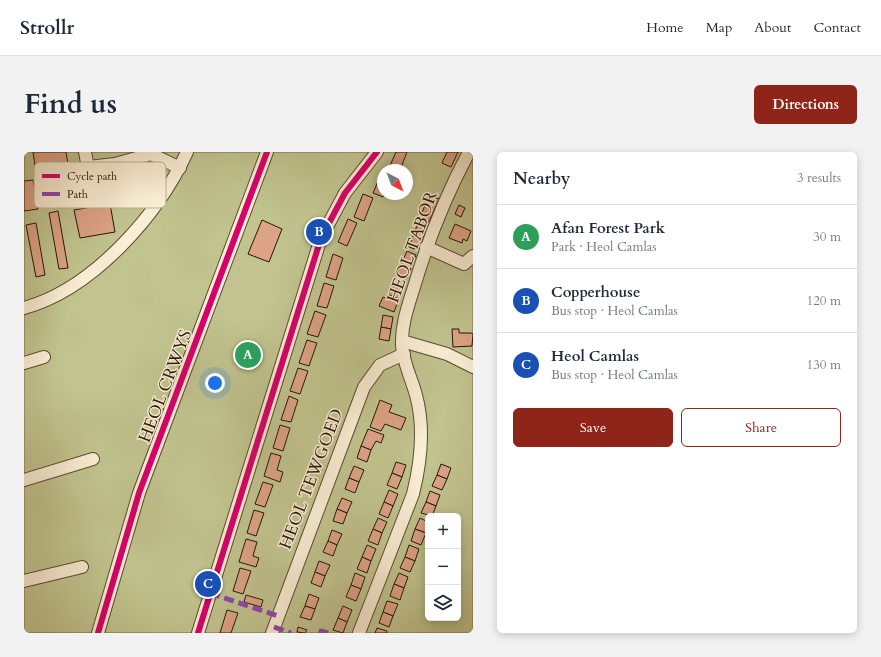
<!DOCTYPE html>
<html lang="en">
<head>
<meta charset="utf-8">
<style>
	:root { --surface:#fff; --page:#f2f2f3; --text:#1f2937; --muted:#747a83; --line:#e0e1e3; --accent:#8f2418 }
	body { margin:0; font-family:Cardo,serif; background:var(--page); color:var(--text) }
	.controls { position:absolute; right:12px; bottom:12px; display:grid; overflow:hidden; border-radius:6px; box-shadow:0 2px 10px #0003 }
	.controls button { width:36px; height:36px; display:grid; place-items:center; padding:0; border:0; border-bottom:1px solid var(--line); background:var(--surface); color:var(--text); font:20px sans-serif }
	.compass { position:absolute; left:353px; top:12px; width:36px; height:36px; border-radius:50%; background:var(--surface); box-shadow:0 2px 10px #0003; rotate:138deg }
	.you { position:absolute; left:191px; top:231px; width:14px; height:14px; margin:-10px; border:3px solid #fff; border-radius:50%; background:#1a73e8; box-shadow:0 0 0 6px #1a73e833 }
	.badge { display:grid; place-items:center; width:26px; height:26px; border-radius:50%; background:var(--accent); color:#fff; font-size:13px; font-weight:700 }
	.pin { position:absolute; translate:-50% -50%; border:2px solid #fff; box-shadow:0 1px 4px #0006 }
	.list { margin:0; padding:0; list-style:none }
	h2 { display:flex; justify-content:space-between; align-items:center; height:52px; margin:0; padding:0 16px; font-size:17px }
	h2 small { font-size:13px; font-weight:400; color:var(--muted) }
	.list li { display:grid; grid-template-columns:26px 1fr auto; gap:12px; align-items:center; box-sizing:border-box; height:64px; padding:0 16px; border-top:1px solid var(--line) }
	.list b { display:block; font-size:15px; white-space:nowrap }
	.list p { margin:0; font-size:13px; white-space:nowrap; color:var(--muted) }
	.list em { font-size:13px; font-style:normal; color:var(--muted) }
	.actions { display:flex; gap:8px; padding:12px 16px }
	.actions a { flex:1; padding:9px 0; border:1px solid var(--accent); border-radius:6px; text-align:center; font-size:14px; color:var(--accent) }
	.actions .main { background:var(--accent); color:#fff }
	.icon { flex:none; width:22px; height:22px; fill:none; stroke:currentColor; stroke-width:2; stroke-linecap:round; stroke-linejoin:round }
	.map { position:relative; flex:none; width:449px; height:481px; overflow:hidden; border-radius:6px }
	header { display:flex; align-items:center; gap:24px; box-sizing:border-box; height:56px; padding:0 20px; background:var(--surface); border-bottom:1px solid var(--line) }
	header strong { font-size:19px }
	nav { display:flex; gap:22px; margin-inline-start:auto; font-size:14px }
	.intro { display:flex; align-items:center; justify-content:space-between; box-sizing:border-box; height:96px; padding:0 24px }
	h1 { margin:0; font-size:28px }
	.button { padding:10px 18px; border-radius:6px; background:var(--accent); color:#fff; font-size:14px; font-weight:700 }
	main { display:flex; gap:24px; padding:0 24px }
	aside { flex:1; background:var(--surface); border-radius:6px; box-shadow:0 2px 10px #0003 }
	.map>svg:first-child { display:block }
</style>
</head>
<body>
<header>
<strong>Strollr</strong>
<nav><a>Home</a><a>Map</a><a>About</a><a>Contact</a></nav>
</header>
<div class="intro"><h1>Find us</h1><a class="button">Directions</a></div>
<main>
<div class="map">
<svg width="449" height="481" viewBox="0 0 449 481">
	<rect width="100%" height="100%" fill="#f7e6be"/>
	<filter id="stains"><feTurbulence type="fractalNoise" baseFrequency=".005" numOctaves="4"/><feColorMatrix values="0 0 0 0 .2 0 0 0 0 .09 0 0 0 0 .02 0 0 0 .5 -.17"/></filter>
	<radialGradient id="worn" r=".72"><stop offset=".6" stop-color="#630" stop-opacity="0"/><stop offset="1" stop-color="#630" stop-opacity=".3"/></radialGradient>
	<path fill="#c1c48f" stroke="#746c4b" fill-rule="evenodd" d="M0,0H449V481H0ZM359,18H383V42H359ZM404,364H434V466H404Z"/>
	<g fill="#dca386" stroke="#281407">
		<polygon points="9,0 42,0 45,19 12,21"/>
		<polygon points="372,0 383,0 376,18 365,16"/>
		<polygon points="423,0 434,0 427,15 418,11"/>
		<polygon points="359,18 360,42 359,45 349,41"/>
		<polygon points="9,28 14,57 0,59 0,29"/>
		<polygon points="339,42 349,46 340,69 330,65"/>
		<polygon points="405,43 415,47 405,70 396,66"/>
		<polygon points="86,52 91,80 56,86 50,58"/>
		<polygon points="435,53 441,56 437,65 431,62"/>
		<polygon points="34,59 44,116 35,117 25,61"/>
		<polygon points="324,67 333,71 323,94 314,90"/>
		<polygon points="238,68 258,77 245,110 224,102"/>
		<polygon points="12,71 21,123 12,125 2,73"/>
		<polygon points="394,71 404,75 394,98 385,95"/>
		<polygon points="431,72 447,79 443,89 439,87 438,91 425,86"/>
		<polygon points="383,99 392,103 383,126 373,122"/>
		<polygon points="309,102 319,106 312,128 302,125"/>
		<polygon points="300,131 310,134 303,156 293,154"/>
		<polygon points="370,132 379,136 375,147 365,143"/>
		<polygon points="365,143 375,147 370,160 355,154 359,145 363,147"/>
		<polygon points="291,159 302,163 294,185 283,182"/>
		<polygon points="359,163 369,165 367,177 357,175"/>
		<polygon points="357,175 367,177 365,189 355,187"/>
		<polygon points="428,177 435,177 435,181 447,181 449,182 448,194 429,195"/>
		<polygon points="283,188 293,191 285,214 275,211"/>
		<polygon points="274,216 284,219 276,242 266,239"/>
		<polygon points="265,244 274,248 267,270 257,268"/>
		<polygon points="356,248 368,253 365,260 382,266 377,278 361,272 357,279 346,275"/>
		<polygon points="256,273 266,276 259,299 249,296"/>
		<polygon points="344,277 360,283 357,291 352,289 347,298 337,294"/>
		<polygon points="337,294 347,298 343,310 333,306"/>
		<polygon points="247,301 257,304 253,318 259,320 256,330 240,324"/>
		<polygon points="372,310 382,313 378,325 368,321"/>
		<polygon points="417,312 427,316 423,327 413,323"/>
		<polygon points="330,314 340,318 335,330 325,326"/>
		<polygon points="368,321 378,325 373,337 363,333"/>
		<polygon points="413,323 423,327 418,338 408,334"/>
		<polygon points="325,326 335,330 331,341 321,337"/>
		<polygon points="239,330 249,333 241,355 231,352"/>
		<polygon points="365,338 374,342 369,354 360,350"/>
		<polygon points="406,339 416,343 412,354 402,350"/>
		<polygon points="318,346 328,350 323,361 313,357"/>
		<polygon points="360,350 369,354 364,366 355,362"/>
		<polygon points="402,350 412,354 408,364 397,361"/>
		<polygon points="313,357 323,361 319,372 309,369"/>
		<polygon points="230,358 240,361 232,384 223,381"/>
		<polygon points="354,366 363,370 358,381 349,377"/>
		<polygon points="396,366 404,370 402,381 391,377"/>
		<polygon points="349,377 358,381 354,393 344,389"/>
		<polygon points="391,377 402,381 397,393 387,389"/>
		<polygon points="308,378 318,382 313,393 304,389"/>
		<polygon points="222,387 233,390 229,404 235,406 232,415 215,410"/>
		<polygon points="304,389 313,393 309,404 299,400"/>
		<polygon points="343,393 352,397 347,409 338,405"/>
		<polygon points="385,393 395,397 391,409 381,405"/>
		<polygon points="338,405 347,409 343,421 333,417"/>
		<polygon points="381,405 391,409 386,420 376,416"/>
		<polygon points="295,409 306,413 301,424 291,420"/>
		<polygon points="216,416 227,419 219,442 209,439"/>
		<polygon points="291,420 301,424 297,435 287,431"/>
		<polygon points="331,421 341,425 337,437 327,433"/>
		<polygon points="375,421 384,425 380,436 370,432"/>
		<polygon points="370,432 380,436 376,448 366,444"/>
		<polygon points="327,433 337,437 332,449 322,445"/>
		<polygon points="285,442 295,446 291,457 281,454"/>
		<polygon points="222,443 239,448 237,455 220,450"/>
		<polygon points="363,449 374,452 369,464 359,460"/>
		<polygon points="281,454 291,457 287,468 276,465"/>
		<polygon points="319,454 328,458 323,470 314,466"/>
		<polygon points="203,458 214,461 207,481 196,481"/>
		<polygon points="359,460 369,464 365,475 355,471"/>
		<polygon points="314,466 323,470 319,481 309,478"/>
		<polygon points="274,475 283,478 281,481 273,480"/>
		<polygon points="353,476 363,479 363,481 351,481"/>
	</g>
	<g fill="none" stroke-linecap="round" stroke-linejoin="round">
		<defs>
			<g id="minor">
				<polyline points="61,0 70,48"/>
				<polyline points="64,15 91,12 127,2 156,16"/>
				<polyline points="402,95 440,112 449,104"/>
				<path d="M0,156C69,137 134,63 163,0"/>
				<polyline points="378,189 423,202 449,215"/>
				<polyline points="0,211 20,205"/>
				<polyline points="0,328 69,307"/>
				<polyline points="0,429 58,415"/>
				<polyline points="74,481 115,341 243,0"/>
				<polyline points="174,481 297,86 321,41 353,0"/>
				<polyline points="248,481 340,235 356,213 380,202"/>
				<path d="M335,481L389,342C397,310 401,276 392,243C388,228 379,210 378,194C377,173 384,154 390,135C404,88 422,43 445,0"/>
			</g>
		</defs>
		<use href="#minor" stroke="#5c4835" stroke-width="14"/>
		<use href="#minor" stroke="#faefd5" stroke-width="12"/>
		<g stroke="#8e44ad" stroke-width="5" stroke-dasharray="10 5" stroke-linecap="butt">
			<polyline points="186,441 254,464"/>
			<polyline points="250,475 267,481"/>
			<polyline points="297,481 297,479 304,481"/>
		</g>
		<defs>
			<g id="cycleway">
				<polyline points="74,481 115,341 243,0"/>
				<polyline points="174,481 297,86 321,41 353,0"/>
			</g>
		</defs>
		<use href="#cycleway" stroke="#faefd5" stroke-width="8"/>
		<use href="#cycleway" stroke="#d6006c" stroke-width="6"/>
	</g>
	<g text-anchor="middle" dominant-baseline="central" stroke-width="3" stroke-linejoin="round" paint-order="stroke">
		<g font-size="17" fill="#281407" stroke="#faefd5">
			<text transform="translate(388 95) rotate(-70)">HEOL TABOR</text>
			<text transform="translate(141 234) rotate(-69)">HEOL CRWYS</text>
			<text transform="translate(287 327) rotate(-69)">HEOL TEWGOED</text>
		</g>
	</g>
	<rect x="10" y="10" width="132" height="46" rx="6" fill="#faefd5" stroke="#bbad97" stroke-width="1"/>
	<rect x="18" y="22" width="18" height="4" fill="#d6006c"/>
	<rect x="18" y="40" width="18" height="4" fill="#8e44ad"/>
	<g font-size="11" fill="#281407">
		<text x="43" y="28">Cycle path</text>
		<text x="43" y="46">Path</text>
	</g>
	<rect width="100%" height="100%" filter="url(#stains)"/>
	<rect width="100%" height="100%" fill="url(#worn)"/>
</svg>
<div class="controls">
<button>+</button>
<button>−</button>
<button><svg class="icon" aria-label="layers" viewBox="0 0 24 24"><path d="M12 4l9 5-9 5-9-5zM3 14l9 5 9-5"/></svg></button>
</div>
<svg class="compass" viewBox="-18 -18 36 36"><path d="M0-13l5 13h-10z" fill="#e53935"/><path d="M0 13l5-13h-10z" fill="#747a83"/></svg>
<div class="you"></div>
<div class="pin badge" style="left:224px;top:203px;background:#2e9e5b">A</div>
<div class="pin badge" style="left:295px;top:80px;background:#1a4fb4">B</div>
<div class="pin badge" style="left:184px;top:432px;background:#1a4fb4">C</div>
</div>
<aside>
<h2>Nearby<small>3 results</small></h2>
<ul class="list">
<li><span class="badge" style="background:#2e9e5b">A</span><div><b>Afan Forest Park</b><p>Park · Heol Camlas</p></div><em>30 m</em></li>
<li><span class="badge" style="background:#1a4fb4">B</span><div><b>Copperhouse</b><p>Bus stop · Heol Camlas</p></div><em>120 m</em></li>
<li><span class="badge" style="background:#1a4fb4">C</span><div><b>Heol Camlas</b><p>Bus stop · Heol Camlas</p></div><em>130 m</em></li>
</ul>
<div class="actions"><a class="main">Save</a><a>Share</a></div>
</aside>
</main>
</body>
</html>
